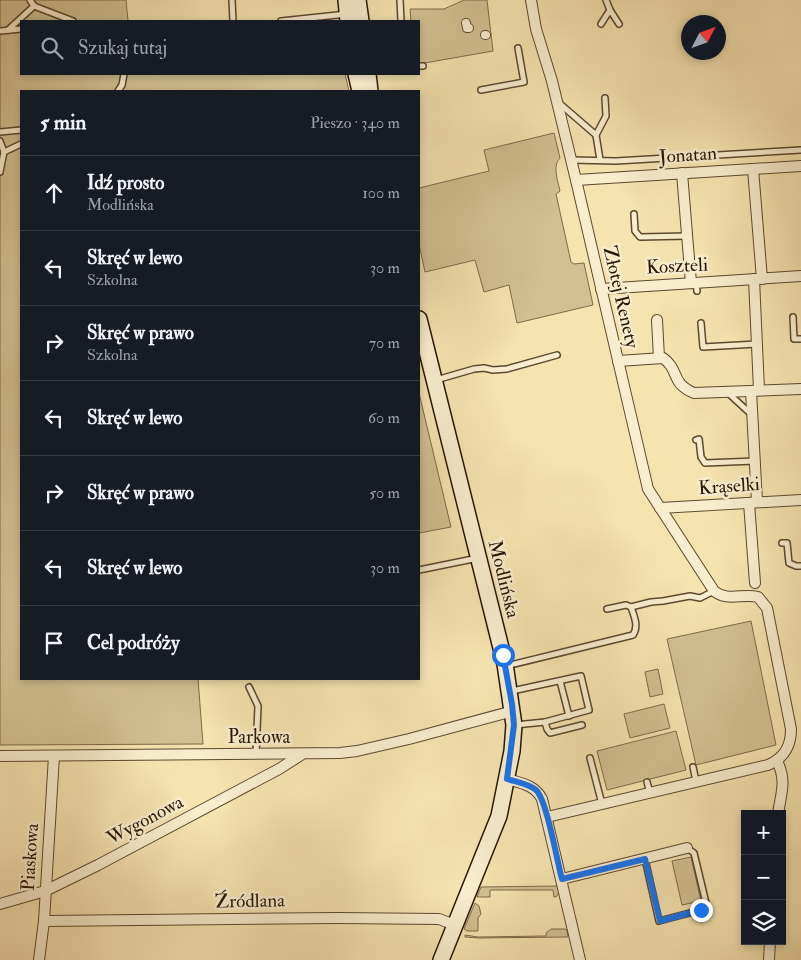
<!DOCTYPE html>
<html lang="pl">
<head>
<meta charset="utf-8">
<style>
	:root { --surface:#171b24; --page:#20242c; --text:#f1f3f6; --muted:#9ea1a6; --line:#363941 }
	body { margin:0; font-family:"IM FELL Double Pica",serif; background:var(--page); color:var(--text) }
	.controls { position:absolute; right:15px; bottom:15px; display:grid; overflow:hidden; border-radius:0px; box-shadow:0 2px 8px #0003 }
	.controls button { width:45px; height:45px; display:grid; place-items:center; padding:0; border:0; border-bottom:1px solid var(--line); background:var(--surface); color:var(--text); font:25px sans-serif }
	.compass { position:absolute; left:681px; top:15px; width:45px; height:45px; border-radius:50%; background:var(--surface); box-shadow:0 2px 8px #0003; rotate:49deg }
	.stop { position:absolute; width:15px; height:15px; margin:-11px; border:4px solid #1a73e8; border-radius:50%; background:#fff }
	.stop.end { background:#1a73e8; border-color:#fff; box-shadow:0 1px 5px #0008 }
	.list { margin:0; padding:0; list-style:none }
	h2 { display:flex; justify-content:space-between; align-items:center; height:65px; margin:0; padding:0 20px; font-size:21px }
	h2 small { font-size:16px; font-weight:400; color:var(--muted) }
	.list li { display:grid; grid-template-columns:32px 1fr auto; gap:15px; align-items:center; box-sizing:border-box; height:75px; padding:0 20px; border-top:1px solid var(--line) }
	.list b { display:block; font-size:19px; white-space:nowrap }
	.list p { margin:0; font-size:16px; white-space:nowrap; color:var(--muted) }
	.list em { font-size:16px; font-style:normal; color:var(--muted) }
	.icon { flex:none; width:28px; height:28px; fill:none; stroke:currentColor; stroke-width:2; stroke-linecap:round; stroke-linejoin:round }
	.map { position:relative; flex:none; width:801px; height:960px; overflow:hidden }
	.search { position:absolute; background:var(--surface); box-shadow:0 2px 8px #0003; left:20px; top:20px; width:400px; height:55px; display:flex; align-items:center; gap:12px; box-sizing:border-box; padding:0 18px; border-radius:0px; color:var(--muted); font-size:19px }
	.panel { position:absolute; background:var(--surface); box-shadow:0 2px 8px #0003; left:20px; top:90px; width:400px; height:590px; border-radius:0px }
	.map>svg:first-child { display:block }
</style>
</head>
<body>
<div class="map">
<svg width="801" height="960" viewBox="0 0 801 960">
	<rect width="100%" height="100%" fill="#f5e3b0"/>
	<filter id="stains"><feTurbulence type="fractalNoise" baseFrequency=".004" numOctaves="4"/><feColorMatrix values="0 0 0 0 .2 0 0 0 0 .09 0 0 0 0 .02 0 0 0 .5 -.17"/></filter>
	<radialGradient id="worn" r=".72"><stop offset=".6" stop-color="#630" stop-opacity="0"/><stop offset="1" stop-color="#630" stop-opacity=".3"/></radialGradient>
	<g fill="#d2c092" stroke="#7e6a4a">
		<polygon points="0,0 126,0 128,21 21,21 21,74 345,74 349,91 21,91 21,679 198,679 203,744 0,745"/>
		<polygon points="464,0 487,0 493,51 419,64 419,21 411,21 410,9 444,9"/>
		<path d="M554,133L560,158C552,166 558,181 560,191L556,194L571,262L574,264L584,263L593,305L517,323L509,285L484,292L475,260L425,272L419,244V188L489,171L484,150Z"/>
		<polygon points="419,393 451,527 419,533"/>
		<polygon points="751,621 776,745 696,765 667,639"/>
		<polygon points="658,669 663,694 650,697 645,672"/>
		<polygon points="664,704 670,728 630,738 624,714"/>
		<polygon points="676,731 686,770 607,790 597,751"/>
		<polygon points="691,857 701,901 682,905 672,861"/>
		<polygon points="559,886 560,891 556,897 554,897 553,890 490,890 490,897 477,897 481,887"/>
		<polygon points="475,903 479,906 481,914 478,918 478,931 467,931 464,929"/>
		<polygon points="551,929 565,929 567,930 568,937 478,938 465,937 465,935 478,937 546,936 546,933"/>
	</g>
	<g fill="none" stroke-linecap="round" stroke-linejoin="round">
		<defs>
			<g id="service">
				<polyline points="232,0 233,21"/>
				<polyline points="400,0 401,21"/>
				<polyline points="606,0 610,10 619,24"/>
				<polyline points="34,6 73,21"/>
				<polyline points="281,21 347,14"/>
				<polyline points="601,24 610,10"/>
				<polyline points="8,30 34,6 30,0"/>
				<polyline points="0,31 21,29"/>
				<polyline points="419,66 423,66"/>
				<polyline points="481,90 524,82 518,48"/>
				<polyline points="118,91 122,85 124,74"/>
				<polyline points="559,103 596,135 600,160"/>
				<polyline points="0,132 21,130"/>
				<polyline points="596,135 606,116 605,98"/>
				<polyline points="0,141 4,152 0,172"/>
				<polyline points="4,152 21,144"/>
				<polyline points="571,160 616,161 801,150"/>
				<polyline points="634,214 635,231 640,237 687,236"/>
				<polyline points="696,283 697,291"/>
				<polyline points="793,317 794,339 801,339"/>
				<polyline points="701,323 703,347 757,344"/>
				<polyline points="436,380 474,369 484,368 493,370 507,369 557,355"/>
				<polyline points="727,392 752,415"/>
				<polyline points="696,440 699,439 701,457 705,463 755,461"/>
				<polyline points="782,543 787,543 789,563 796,566 801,566"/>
				<polyline points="419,570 478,558"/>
				<polyline points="607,609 626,605 631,607 651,602 663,601 690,596 700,598 714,591"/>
				<path d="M506,666L633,635C639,626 634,616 631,607"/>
				<polyline points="560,681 569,716"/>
				<polyline points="249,687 258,706 256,755"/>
				<polyline points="512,691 581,676 589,710 545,722 515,725"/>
				<polyline points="545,722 547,729 550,733 582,725"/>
				<polyline points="590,758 602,804"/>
				<polyline points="693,767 696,781"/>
				<polyline points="647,782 650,793"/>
				<polyline points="645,859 659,921 701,910 706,903 694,853 687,848"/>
			</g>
			<g id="pedestrian">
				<polyline points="466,23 467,28 469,28"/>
				<polyline points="485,35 486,35"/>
			</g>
			<g id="minor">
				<path d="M531,0L536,29L552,81L576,180L648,489L714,591C727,602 743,593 758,597L767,608L791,729C791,747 784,758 768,765L547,817"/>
				<polyline points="753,169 762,279"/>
				<polyline points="682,173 691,283"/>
				<polyline points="576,180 801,166"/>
				<polyline points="754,279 759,390"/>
				<polyline points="601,289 801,276"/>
				<polyline points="657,320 659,358"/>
				<path d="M618,361L663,358C680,370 670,383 694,393L801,389"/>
				<polyline points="751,391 757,502"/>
				<polyline points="749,503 755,583"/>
				<polyline points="660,508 801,500"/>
				<polyline points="0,756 340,753 357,751 409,739 513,711"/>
				<path d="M777,761C787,781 781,793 778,814"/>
				<path d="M507,779C521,783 535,785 542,799L580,960"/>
				<polyline points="562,879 687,848"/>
				<polyline points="0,904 45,891 98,865 279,769 301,755"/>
				<polyline points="44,921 337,918 439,919 455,925"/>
				<polyline points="39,960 44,921 54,756"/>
				<polyline points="769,960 770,941"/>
			</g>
			<g id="secondary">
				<polyline points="346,0 348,21"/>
				<polyline points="358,0 361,21"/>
				<polyline points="356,74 360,91"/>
				<polyline points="368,74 370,91"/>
				<polyline points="419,319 505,664 514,725 512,751 499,816 441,960"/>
			</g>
		</defs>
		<use href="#service" stroke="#5c482e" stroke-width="8"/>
		<use href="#pedestrian" stroke="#5c482e" stroke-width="10"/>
		<use href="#minor" stroke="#5c482e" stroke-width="12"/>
		<use href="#secondary" stroke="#291502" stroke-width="18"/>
		<use href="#service" stroke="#f8edcc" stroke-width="5"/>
		<use href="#pedestrian" stroke="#f8edcc" stroke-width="8"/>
		<use href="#minor" stroke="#f8edcc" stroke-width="10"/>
		<use href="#secondary" stroke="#f8edcc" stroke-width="15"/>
	</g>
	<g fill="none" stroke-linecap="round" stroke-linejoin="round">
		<path stroke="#1a73e8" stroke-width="6" d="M503,655L512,704L514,725L507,779C517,782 529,784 536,790C547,800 557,862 562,879L645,859L660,921L701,910"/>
	</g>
	<g text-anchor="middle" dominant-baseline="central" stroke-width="5" stroke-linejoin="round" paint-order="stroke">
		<g font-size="19" fill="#291502" stroke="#f8edcc">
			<text transform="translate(688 155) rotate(-4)">Jonatan</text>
			<text transform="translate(677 266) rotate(-3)">Koszteli</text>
			<text transform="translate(621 297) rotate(77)">Złotej Renety</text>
			<text transform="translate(729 486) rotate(-4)">Krąselki</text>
			<text transform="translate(504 579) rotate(76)">Modlińska</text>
			<text x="259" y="737">Parkowa</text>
			<text transform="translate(145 820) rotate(-28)">Wygonowa</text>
			<text transform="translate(30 857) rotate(-86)">Piaskowa</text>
			<text transform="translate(250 901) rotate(-1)">Źródlana</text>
		</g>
	</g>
	<rect width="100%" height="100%" filter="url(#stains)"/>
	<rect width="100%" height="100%" fill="url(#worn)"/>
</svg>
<div class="controls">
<button>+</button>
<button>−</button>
<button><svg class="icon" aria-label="layers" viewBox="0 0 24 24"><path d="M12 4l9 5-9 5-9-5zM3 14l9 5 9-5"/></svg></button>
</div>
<svg class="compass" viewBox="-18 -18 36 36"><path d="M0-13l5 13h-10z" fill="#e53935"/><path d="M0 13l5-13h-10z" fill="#9ea1a6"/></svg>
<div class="stop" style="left:503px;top:655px"></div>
<div class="stop end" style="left:701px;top:910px"></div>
<div class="search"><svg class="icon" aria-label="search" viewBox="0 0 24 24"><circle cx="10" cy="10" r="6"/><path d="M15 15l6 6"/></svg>Szukaj tutaj</div>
<section class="panel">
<h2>5 min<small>Pieszo · 340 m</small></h2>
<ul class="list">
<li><svg class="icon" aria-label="ahead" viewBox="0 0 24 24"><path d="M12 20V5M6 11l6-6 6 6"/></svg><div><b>Idź prosto</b><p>Modlińska</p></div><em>100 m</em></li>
<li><svg class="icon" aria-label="left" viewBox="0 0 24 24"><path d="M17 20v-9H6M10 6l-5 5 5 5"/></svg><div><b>Skręć w lewo</b><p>Szkolna</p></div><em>30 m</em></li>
<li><svg class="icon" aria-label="right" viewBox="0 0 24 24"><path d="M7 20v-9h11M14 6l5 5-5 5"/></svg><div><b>Skręć w prawo</b><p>Szkolna</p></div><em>70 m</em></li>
<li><svg class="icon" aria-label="left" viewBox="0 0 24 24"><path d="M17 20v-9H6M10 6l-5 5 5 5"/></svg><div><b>Skręć w lewo</b></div><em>60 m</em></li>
<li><svg class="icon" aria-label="right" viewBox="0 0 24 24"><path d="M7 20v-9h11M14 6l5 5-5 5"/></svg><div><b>Skręć w prawo</b></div><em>50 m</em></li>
<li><svg class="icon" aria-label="left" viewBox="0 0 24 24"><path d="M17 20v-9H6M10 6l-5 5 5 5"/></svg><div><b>Skręć w lewo</b></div><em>30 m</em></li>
<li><svg class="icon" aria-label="arrive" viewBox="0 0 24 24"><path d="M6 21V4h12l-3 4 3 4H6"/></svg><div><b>Cel podróży</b></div></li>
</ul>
</section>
</div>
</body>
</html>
